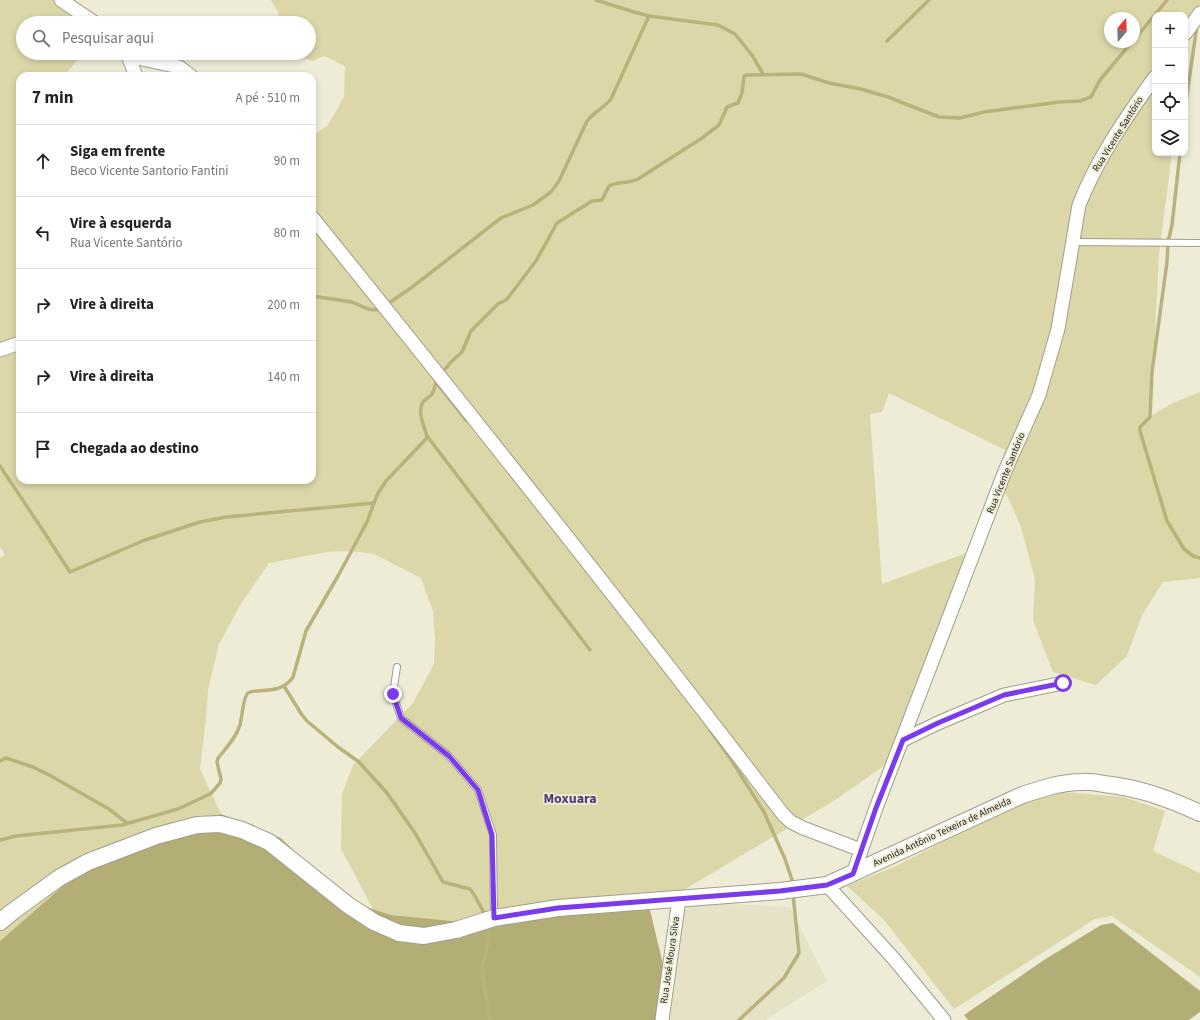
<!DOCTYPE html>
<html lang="pt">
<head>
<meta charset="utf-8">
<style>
	:root { --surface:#fff; --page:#f2f2f2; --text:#222; --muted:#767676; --line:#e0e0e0 }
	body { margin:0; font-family:"Source Sans 3",sans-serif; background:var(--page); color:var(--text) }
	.controls { position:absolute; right:12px; top:12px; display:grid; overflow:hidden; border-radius:8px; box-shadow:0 2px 6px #0003 }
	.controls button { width:36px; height:36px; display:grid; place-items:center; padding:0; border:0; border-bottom:1px solid var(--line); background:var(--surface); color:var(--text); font:20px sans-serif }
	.compass { position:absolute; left:1104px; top:12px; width:36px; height:36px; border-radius:50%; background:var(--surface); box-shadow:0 2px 6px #0003; rotate:19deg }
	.stop { position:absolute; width:12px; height:12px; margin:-9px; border:3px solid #7c3aed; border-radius:50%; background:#fff }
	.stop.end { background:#7c3aed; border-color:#fff; box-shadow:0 1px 4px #0008 }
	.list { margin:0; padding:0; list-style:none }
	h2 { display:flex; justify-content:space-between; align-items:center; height:52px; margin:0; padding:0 16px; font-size:17px }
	h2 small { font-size:13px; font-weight:400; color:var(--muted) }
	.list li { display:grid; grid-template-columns:26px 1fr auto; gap:12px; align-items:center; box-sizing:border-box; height:72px; padding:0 16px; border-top:1px solid var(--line) }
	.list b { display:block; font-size:15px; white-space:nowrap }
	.list p { margin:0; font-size:13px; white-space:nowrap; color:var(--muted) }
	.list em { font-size:13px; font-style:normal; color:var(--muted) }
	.icon { flex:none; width:22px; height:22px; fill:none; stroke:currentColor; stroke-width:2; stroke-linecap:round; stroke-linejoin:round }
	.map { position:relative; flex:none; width:1200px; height:1020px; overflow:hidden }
	.search { position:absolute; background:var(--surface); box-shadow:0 2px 6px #0003; left:16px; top:16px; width:300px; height:44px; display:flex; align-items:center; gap:10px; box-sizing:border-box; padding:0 14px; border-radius:22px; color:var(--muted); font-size:15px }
	.panel { position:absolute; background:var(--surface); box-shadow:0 2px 6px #0003; left:16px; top:72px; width:300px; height:412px; border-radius:12px }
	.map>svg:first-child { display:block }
</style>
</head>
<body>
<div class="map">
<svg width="1200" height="1020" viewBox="0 0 1200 1020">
	<rect width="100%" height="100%" fill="#eeecd7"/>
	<polygon fill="#e5e2c5" points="684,902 790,907 827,981 765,1020 669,1020"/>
	<g fill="#dcd7a8" fill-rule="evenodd">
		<path d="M0,0H54L85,23H23V53H82L80,57L64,76H20V480H312V135L315,134L328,125L344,97L345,66L324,56L313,61L290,54V53H309V23H280L278,12L271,0H1200V14L1188,29L1185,53V15H1155V153H1172L1159,254L1151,416L1173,403L1200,392V578L1163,582L1142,615L1127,656L1096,685L1053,672L1033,620L1035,580L1021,527L997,473L1005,450L889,393L882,412L870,414L882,584L969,552L887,764L832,802L650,910L596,912L462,922L391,915L373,909L341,849L342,794L353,765L413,703L434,664L435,639L433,611L421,578L374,554L350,551L327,552L269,563L241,604L219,644L208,690L206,719L200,769L221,814L72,878L0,941V558L5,555L0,547ZM1110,18H1134V42H1110Z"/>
		<polygon points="1064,792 1124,797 1165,811 1153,851 1200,873 1200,977 1112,916 1095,919 954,1009 884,920 847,886 896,866 1018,803"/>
	</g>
	<g fill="#b3ad76">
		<polygon points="221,814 281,838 300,857 364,906 391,915 462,922 596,912 650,910 666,977 658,1020 0,1020 0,941 72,878"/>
		<polygon points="1113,923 1200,991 1200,1012 1189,1020 968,1020 964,1015 1044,960 1101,925"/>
	</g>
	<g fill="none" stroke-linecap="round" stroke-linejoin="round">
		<g stroke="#b9b27b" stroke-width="3.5">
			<polyline points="596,0 634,12 649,16 718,25 735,34 752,55 763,74"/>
			<polyline points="1134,40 1167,0"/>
			<polyline points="887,41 929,0"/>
			<polyline points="1185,109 1197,25"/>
			<polyline points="1180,153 1172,225 1168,242 1167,262 1152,372 1150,417 1140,427 1140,431 1167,521 1184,549 1193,556 1200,558"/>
			<polyline points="312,296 352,302 368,309 377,310 381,308"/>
			<path d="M386,305L411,288L501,218L533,205L551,192L559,181L587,121C594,112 604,108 611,99L649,16"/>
			<path d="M441,374L451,362L462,352L471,331L498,304L506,300L511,294L536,261L557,223L592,201L602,200L609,186C619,181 628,184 638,179L702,138L719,125L727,107L738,103L742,93L744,76L747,75L801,74L829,83L861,89L888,97L939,117L960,118L984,112L1060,102L1080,101L1091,97L1100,80L1132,42"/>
			<path d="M438,379C435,383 435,389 432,394C430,397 425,399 423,402C417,412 424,426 427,436L590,650"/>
			<polyline points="436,382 466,420"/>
			<polyline points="0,466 42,529 70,572 145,540 200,522 226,517 374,503"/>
			<polyline points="284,686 302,715 307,721 338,747 359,762 387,793 415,833 443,882 470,889 475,896 486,917"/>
			<polyline points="710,730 732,761 764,812 785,859 792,880 792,886"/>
			<polyline points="0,761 6,758 33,767 51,776 109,809 127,823"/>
			<path d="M0,840L16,836L122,825L178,809L210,794L214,790L220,783L221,779L217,762L218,758C226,748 236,738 240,725C242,718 243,697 248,693C251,691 255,691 257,691C272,690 284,690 293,677L306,631L338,576L367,522L377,495L386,481L427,438V436"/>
			<path d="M488,925C493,938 483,956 482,970L490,1020"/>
			<polyline points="739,1020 784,978 799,953 793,894"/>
		</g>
		<defs>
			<g id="service">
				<polyline points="1073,242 1200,243"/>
				<polyline points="397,667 393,694 401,718 449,756 478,790 493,835 494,917"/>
			</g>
			<g id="minor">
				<polyline points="61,0 95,23"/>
				<polyline points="1185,34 1200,13"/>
				<polyline points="125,53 128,56 136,76"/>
				<polyline points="128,56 179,67 191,76"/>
				<path d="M312,217C471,414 628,612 782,813L791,822L803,828L861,850"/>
				<polyline points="0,350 20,343"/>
				<polyline points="903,740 938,723 1004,695 1063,683"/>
				<path d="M853,874L876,808L1005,471L1039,395L1058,329L1079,205C1097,159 1126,117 1155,77"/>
				<polyline points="827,885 894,959 944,1020"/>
				<polyline points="662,1020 679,899"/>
			</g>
			<path id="tertiary" d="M0,922L12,912L59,878L88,862L156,836L197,825L220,824L242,830L269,842L348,905L374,922L399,933L424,936L456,930L494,918L558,908L780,891L827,885L1020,796C1040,789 1061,782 1082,782C1089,781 1097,783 1104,784C1140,788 1167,798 1200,813"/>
		</defs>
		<use href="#service" stroke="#a09e8a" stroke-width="8"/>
		<use href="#minor" stroke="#a09e8a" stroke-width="15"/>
		<use href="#tertiary" stroke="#a09e8a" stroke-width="18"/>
		<use href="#service" stroke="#fff" stroke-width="6"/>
		<use href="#minor" stroke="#fff" stroke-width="13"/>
		<use href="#tertiary" stroke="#fff" stroke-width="16"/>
	</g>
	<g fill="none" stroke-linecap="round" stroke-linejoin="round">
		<polyline stroke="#7c3aed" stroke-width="5" points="393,694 401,718 449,756 478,790 492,835 494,918 558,908 780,891 827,885 853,874 876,808 903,740 938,723 1004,695 1063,683"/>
	</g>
	<g text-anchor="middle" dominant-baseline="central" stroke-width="3.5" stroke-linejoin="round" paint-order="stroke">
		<g font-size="10" fill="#1f1e17" stroke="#eeecd7">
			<text transform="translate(1118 134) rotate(-58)">Rua Vicente Santório</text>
			<text transform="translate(1006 473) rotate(-68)">Rua Vicente Santório</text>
			<text transform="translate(942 832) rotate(-25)">Avenida Antônio Teixeira de Almeida</text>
			<text transform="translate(670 960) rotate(-82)">Rua José Moura Silva</text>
		</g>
		<g font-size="14" font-weight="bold" fill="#503b77" stroke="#eeecd7">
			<text x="570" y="799">Moxuara</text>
		</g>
	</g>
</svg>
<div class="controls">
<button>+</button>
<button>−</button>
<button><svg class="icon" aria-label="locate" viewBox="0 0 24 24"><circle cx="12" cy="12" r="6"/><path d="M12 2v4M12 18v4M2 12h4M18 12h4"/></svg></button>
<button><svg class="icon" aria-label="layers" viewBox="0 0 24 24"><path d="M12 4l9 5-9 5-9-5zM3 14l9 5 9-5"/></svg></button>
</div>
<svg class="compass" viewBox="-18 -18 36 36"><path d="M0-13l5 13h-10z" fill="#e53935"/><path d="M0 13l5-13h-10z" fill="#767676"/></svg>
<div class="stop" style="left:1063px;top:683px"></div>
<div class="stop end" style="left:393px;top:694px"></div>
<div class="search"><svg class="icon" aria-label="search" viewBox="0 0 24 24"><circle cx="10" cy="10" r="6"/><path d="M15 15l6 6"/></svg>Pesquisar aqui</div>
<section class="panel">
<h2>7 min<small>A pé · 510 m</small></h2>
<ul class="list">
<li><svg class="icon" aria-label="ahead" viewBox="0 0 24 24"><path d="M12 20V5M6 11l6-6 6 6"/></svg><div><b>Siga em frente</b><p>Beco Vicente Santorio Fantini</p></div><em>90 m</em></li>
<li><svg class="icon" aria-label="left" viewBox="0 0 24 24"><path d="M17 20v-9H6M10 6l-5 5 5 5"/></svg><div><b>Vire à esquerda</b><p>Rua Vicente Santório</p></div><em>80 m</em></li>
<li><svg class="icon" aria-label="right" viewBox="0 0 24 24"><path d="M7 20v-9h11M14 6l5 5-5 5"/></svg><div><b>Vire à direita</b></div><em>200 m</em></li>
<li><svg class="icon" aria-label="right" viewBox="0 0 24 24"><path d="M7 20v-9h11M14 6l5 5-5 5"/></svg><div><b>Vire à direita</b></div><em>140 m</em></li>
<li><svg class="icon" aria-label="arrive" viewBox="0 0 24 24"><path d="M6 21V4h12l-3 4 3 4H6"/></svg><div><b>Chegada ao destino</b></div></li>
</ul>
</section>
</div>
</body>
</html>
